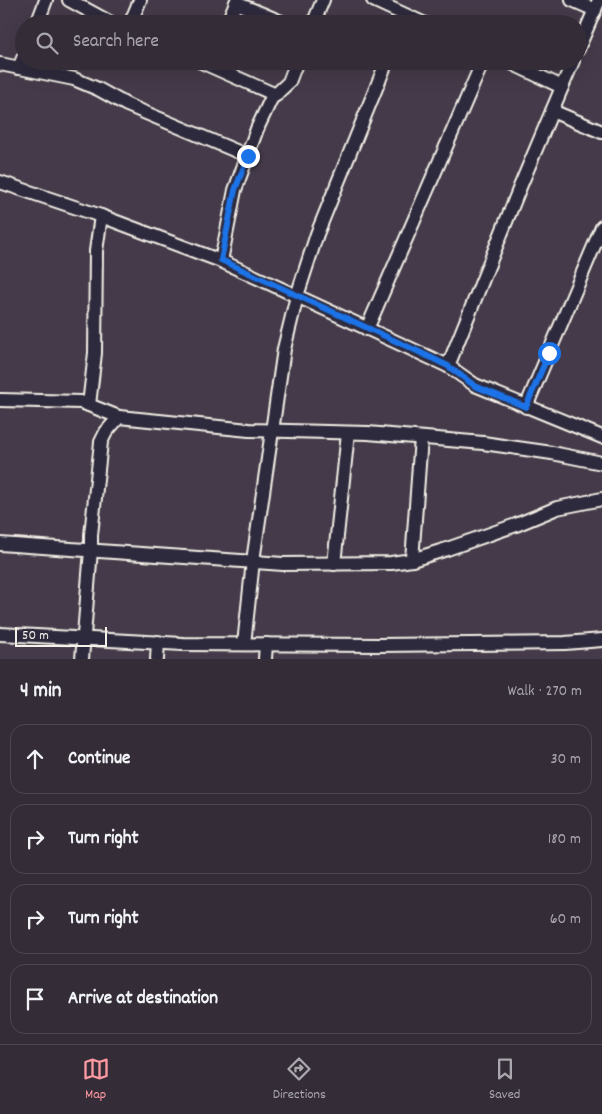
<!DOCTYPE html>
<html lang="en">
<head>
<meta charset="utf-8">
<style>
	:root { --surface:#342c37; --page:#3f3842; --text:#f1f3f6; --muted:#a9a7ad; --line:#4e4852; --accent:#ff9aa2 }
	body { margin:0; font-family:Dekko,sans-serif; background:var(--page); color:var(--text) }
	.scale { position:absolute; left:15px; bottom:12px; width:92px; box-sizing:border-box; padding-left:5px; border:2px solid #f4f1e8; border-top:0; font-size:14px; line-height:18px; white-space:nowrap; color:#f4f1e8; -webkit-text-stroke:4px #2f2a3d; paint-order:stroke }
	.stop { position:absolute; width:15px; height:15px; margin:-11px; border:4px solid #1a73e8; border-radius:50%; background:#fff }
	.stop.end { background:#1a73e8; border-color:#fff; box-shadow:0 1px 5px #0008 }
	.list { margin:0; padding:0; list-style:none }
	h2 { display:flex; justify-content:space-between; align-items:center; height:65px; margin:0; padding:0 20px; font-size:21px }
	h2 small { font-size:16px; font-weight:400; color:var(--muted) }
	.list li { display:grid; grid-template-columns:32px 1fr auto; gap:15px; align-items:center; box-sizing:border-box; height:70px; margin:0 10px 10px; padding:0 10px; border:1px solid var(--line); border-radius:15px }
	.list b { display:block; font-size:19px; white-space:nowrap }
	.list em { font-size:16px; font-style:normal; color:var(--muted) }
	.icon { flex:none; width:28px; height:28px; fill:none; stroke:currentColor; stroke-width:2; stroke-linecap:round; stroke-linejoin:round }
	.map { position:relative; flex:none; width:602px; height:659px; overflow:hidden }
	.search { position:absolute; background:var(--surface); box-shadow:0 5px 20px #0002; left:15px; right:15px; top:15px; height:55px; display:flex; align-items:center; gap:12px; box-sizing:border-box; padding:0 18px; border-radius:28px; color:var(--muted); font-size:19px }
	.sheet { height:385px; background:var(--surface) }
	nav { display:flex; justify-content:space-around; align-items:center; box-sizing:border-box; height:70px; border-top:1px solid var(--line); background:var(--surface); font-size:14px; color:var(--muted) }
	nav a { display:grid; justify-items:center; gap:2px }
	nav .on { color:var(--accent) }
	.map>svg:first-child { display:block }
</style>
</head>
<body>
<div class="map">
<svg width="602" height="659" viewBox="0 0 602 659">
	<rect width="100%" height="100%" fill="#453a49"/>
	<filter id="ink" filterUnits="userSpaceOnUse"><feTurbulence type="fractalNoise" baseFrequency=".02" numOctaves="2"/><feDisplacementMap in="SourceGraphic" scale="10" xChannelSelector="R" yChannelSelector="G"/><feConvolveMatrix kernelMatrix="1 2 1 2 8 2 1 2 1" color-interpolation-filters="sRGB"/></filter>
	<g filter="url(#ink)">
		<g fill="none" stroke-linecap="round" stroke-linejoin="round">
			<defs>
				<g id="street">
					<polyline points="69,0 113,24"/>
					<polyline points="373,0 425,24"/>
					<polyline points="572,0 595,10"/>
					<polyline points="236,3 286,24"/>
					<polyline points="37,24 46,0"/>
					<polyline points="130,24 140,0"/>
					<polyline points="227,24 237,0"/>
					<polyline points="313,24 323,0"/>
					<polyline points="578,49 599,0"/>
					<polyline points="199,61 276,95"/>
					<polyline points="507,61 562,87"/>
					<polyline points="0,64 74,79 98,89 127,105 248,156"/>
					<polyline points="19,68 24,56"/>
					<polyline points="552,111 602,132"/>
					<polyline points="0,182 101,216 221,261 448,366 475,385 602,437"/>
					<polyline points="221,261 235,190 257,129 271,99 289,82 297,61"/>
					<polyline points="367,329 483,61"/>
					<polyline points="448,366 520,187 573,61"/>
					<polyline points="0,400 81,402 119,417 249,430 368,433 483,443 552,453 602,463"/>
					<polyline points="89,405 95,353 96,251 101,216"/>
					<polyline points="526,407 602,227"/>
					<polyline points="0,544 283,564 391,563 412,560 447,549 516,525 557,508 602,499"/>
					<polyline points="412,560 421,438"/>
					<polyline points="334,564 348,433"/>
					<polyline points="0,634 183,644 379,645 565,643 602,640"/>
					<polyline points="244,644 253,561 284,349 297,296 317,234 387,61"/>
					<polyline points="82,659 91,550 91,535 101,442 106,432 119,417"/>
					<polyline points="157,659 158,642"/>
					<polyline points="265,659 266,644"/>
				</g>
			</defs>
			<use href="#street" stroke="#f4f1e8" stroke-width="16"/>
			<use href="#street" stroke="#2f2a3d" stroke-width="12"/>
		</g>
	</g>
	<g fill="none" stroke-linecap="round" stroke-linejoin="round" filter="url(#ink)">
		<polyline stroke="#1a73e8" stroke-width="6" points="248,156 235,190 221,260 417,351 448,366 475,386 526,407 549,353"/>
	</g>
</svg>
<div class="scale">50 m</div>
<div class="stop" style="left:549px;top:353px"></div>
<div class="stop end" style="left:248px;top:156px"></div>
<div class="search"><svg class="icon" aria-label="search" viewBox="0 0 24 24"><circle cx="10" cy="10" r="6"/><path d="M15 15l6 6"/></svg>Search here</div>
</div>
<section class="sheet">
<h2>4 min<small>Walk · 270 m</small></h2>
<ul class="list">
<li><svg class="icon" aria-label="ahead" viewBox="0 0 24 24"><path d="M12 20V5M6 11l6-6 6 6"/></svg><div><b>Continue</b></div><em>30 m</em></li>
<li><svg class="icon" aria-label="right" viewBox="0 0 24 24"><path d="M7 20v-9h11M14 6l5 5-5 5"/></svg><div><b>Turn right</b></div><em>180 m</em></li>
<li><svg class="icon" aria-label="right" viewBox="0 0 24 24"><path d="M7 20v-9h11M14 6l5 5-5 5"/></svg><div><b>Turn right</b></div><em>60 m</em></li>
<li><svg class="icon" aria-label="arrive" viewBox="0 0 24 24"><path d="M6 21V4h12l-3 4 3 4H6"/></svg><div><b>Arrive at destination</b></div></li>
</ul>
</section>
<nav>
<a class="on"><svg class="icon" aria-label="map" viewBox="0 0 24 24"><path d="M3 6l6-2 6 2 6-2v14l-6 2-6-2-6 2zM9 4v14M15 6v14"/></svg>Map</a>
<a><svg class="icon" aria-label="directions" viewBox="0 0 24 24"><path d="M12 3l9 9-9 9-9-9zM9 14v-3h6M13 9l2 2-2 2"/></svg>Directions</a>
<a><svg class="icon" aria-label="saved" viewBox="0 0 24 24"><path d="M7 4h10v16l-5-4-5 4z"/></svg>Saved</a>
</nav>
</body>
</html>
